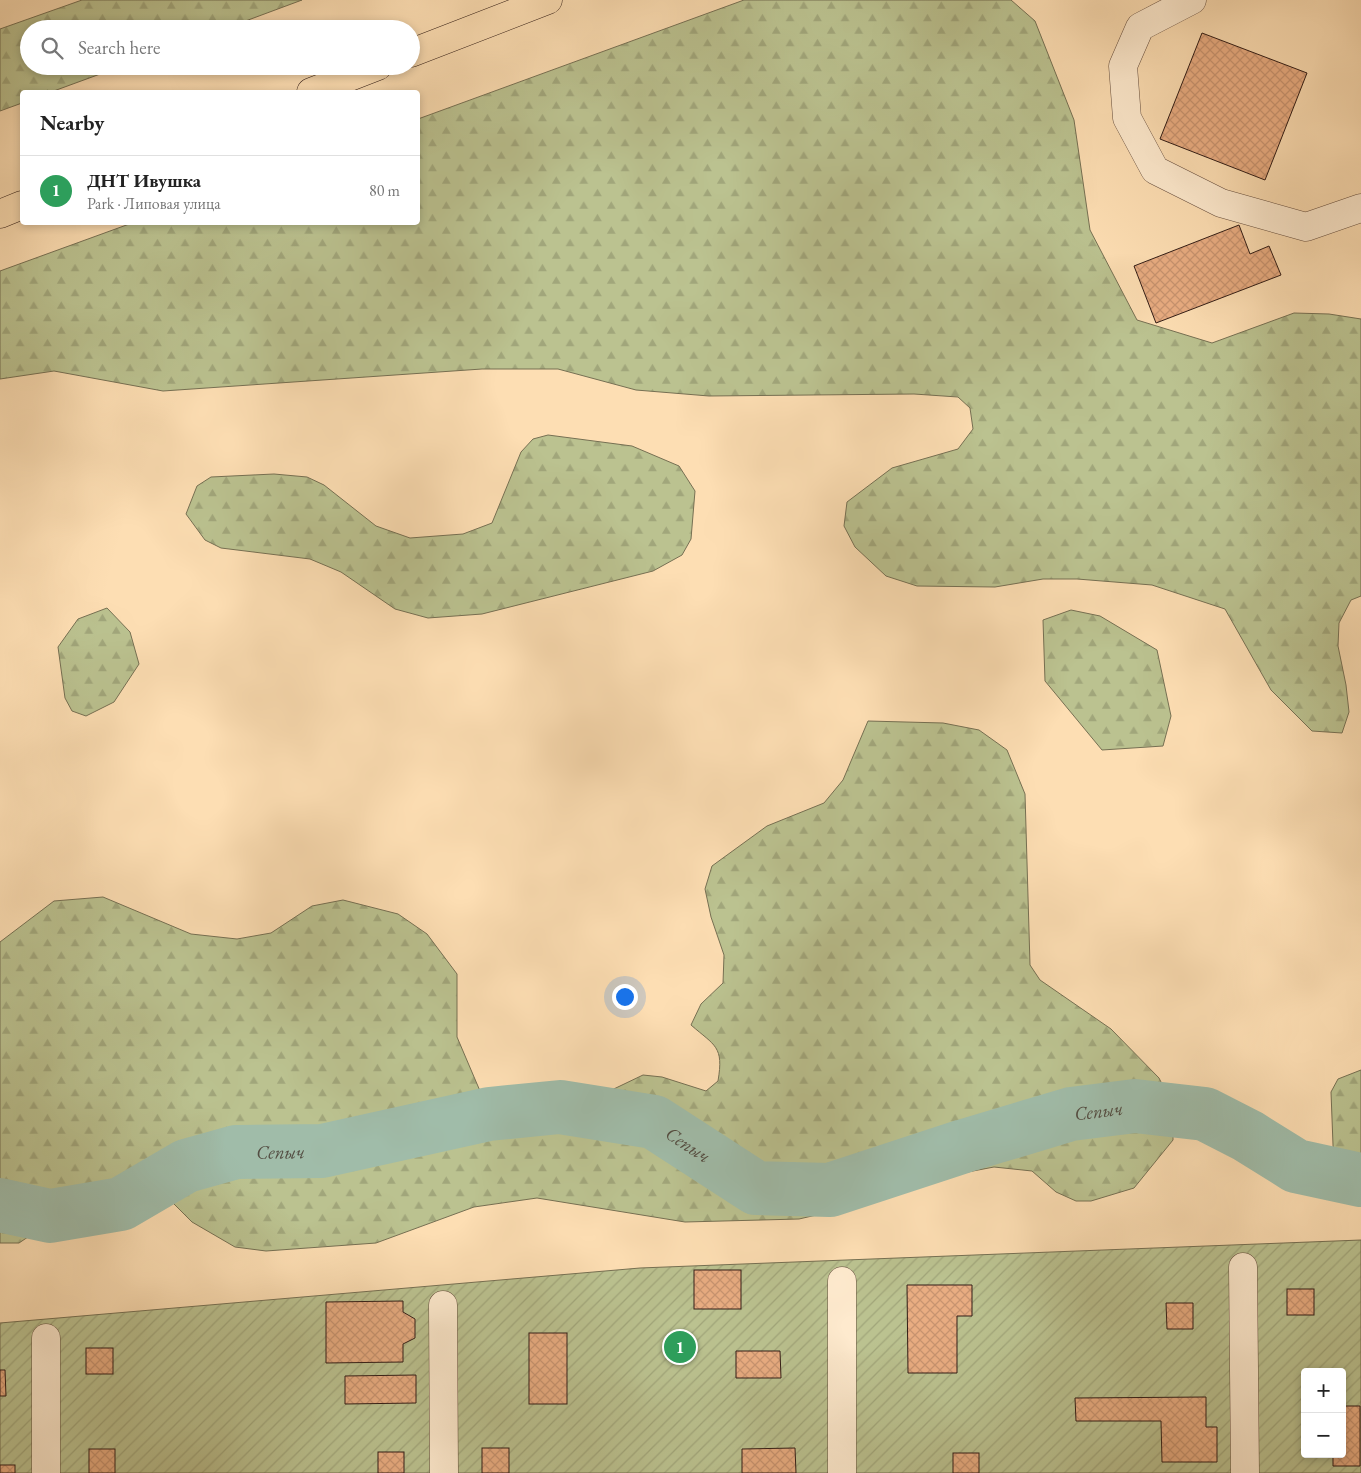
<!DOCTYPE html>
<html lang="en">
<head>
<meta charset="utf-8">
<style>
	:root { --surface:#fff; --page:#f6f6f6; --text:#222; --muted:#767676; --line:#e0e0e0; --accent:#8f2418 }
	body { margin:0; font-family:"EB Garamond",serif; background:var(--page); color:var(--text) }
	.controls { position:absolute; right:15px; bottom:15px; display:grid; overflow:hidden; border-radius:5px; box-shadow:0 2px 8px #0003 }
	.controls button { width:45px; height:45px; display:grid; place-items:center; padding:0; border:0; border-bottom:1px solid var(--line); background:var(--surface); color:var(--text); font:25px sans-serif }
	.you { position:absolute; left:624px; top:996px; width:18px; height:18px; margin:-12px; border:4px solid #fff; border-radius:50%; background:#1a73e8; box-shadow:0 0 0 8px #1a73e833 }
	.badge { display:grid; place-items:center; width:32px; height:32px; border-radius:50%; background:var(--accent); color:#fff; font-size:16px; font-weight:700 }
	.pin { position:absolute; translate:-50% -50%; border:2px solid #fff; box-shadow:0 1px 5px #0006 }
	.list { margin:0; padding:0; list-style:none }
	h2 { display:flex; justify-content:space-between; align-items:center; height:65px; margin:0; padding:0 20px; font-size:21px }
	h2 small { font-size:16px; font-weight:400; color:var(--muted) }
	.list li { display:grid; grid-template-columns:32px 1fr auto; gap:15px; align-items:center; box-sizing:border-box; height:70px; padding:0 20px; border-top:1px solid var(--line) }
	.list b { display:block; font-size:19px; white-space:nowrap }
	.list p { margin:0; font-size:16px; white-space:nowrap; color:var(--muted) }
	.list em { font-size:16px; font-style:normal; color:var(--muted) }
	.icon { flex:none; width:28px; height:28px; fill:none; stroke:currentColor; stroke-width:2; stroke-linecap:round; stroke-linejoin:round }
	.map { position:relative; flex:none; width:1361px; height:1473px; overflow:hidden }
	.search { position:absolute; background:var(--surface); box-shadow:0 2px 8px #0003; left:20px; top:20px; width:400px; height:55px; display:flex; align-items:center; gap:12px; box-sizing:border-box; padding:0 18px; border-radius:28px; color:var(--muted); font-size:19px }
	.panel { position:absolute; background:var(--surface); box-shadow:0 2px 8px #0003; left:20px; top:90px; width:400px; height:135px; border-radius:5px }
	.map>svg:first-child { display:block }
</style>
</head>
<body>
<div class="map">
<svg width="1361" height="1473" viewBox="0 0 1361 1473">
	<defs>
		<pattern id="forest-firs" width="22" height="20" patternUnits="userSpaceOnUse" patternTransform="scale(1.25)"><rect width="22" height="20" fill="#bbc290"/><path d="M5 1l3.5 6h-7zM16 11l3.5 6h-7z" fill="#a1a67b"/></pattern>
		<pattern id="garden-furrows" width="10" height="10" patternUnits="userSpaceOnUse" patternTransform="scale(1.25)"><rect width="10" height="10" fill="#bbc290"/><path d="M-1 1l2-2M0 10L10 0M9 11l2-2" fill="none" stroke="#a1a67b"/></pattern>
		<pattern id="building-cross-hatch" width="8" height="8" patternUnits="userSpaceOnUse" patternTransform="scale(1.25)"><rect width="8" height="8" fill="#e9ad82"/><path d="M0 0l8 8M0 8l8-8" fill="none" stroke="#c89470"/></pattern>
	</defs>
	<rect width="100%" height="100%" fill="#fddeb3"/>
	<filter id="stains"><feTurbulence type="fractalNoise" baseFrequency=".004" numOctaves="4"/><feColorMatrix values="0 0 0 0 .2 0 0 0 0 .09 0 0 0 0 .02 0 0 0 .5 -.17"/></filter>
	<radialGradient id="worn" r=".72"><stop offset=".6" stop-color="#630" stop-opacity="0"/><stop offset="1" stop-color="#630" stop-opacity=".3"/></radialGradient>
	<g fill="url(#forest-firs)" stroke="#767053">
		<polygon points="82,0 302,0 224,29 29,29 29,66 122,66 51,92 22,92 22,103 0,111 0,29"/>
		<polygon points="744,0 1011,0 1035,21 1074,120 1090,230 1137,320 1212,343 1294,313 1329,314 1361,319 1361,596 1351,600 1339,623 1338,646 1346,685 1349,712 1342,733 1312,731 1271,690 1225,609 1152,585 1077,579 1043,579 995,587 917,586 886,576 855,547 844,526 847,502 892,468 958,449 973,429 970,408 958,397 914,394 709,396 636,390 558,369 482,369 163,391 54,371 0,379 0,271 132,223 418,222 418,119"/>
		<polygon points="548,435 632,446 679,466 695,491 691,539 682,555 653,571 482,614 428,618 395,609 341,572 310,559 221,548 205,540 186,514 197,486 211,477 274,474 307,477 324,485 376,526 410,538 463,534 492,523 521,452 533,439"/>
		<polygon points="107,608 130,632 139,664 114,702 86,716 72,711 65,698 58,647 78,619"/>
		<polygon points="1071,610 1100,616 1157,650 1171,716 1163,746 1102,750 1045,681 1043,620"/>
		<path d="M868,721L943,723L979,730L1007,750L1025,794L1030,965L1040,980L1111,1029L1159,1078L1173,1106V1140L1134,1188L1091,1201H1076L1056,1192L1032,1171L994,1167L931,1179L860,1205L799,1219L685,1222L537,1198L474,1207L376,1243L266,1251L235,1247L192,1222L158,1188L130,1182L86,1198L19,1243H0V942L54,901L103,897L191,934L237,939L271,933L312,906L343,900L398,914L427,934L457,974V1037L483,1098L508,1117L554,1122L597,1097L643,1075L662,1077L706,1091L718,1081C724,1046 715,1046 691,1025L701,1004L723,983L724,955L711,917L705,889L712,866L767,826L824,803L843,780Z"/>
		<polygon points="1361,1070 1361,1202 1349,1194 1334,1171 1331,1092 1338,1079"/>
	</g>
	<path fill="url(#garden-furrows)" stroke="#767053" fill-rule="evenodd" d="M1361,1240V1473H0V1323L640,1268ZM1305,1372H1342V1454H1305Z"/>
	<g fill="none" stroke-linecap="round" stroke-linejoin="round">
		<path stroke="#a0bca9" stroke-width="54" id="s1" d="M0,1205L50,1216L121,1204L186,1166L236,1152L322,1151L489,1114L560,1107L654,1122L756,1188L830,1190L964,1146L1071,1114L1135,1106L1205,1114L1248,1136L1296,1166L1361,1180"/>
	</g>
	<g fill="url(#building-cross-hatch)" stroke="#321d16">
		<polygon points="1202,33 1307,73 1265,180 1160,139"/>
		<polygon points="1239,225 1250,254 1269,246 1281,275 1156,323 1134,266"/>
		<rect x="694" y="1270" width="47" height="39"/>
		<polygon points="907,1285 972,1285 972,1316 957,1316 957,1373 908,1373"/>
		<rect x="1287" y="1289" width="27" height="26"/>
		<polygon points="403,1301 403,1312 415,1319 415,1338 403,1344 403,1362 326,1363 326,1302"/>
		<polygon points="1166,1303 1193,1303 1193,1329 1167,1329"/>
		<rect x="529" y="1333" width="38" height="71"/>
		<rect x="86" y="1348" width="27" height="26"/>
		<polygon points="736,1351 780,1351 781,1378 736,1378"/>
		<polygon points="0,1370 5,1370 6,1396 0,1396"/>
		<polygon points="416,1375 416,1403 345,1404 345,1376"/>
		<polygon points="1206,1397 1206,1427 1217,1427 1217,1462 1162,1462 1161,1421 1076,1421 1075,1398"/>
		<polygon points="1342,1406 1360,1406 1360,1466 1333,1466 1333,1454 1342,1454"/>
		<rect x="482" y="1448" width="27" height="25"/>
		<polygon points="795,1448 796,1473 742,1473 742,1449"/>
		<rect x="89" y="1449" width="26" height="24"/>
		<rect x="378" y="1452" width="26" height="21"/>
		<rect x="953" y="1453" width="26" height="20"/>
		<rect x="0" y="1465" width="15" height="8"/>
	</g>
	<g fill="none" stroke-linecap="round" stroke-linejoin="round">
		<defs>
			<g id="minor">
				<polyline points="1192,0 1140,27 1123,66 1127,118 1155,170 1221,203 1306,227 1361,208"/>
				<polyline points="1243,1267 1245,1473"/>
				<polyline points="443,1305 444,1473"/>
				<polyline points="46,1338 46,1473"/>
				<polyline points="842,1473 842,1281"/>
			</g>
			<g id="major">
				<polyline points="411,53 548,0"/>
				<polyline points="311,92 378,66"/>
				<polyline points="0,214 22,205"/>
			</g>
		</defs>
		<use href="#minor" stroke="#654d3d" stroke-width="29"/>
		<use href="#major" stroke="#321d16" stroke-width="29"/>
		<use href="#minor" stroke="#feeace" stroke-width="28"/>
		<use href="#major" stroke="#fddeb3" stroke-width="28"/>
	</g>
	<g text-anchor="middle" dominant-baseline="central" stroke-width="4" stroke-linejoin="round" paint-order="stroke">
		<g font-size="19" font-style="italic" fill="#534d42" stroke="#feeace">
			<text stroke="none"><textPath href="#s1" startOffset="1150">Сепыч</textPath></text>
			<text stroke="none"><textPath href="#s1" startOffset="715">Сепыч</textPath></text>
			<text stroke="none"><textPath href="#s1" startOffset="295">Сепыч</textPath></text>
		</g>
	</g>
	<rect width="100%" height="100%" filter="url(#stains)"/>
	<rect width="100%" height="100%" fill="url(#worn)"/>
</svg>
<div class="controls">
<button>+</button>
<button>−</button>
</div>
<div class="you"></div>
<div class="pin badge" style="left:680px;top:1347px;background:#2e9e5b">1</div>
<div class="search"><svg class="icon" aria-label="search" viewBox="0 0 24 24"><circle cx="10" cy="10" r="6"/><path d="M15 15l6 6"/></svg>Search here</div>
<section class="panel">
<h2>Nearby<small></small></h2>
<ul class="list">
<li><span class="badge" style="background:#2e9e5b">1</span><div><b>ДНТ Ивушка</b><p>Park · Липовая улица</p></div><em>80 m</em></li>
</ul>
</section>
</div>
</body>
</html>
